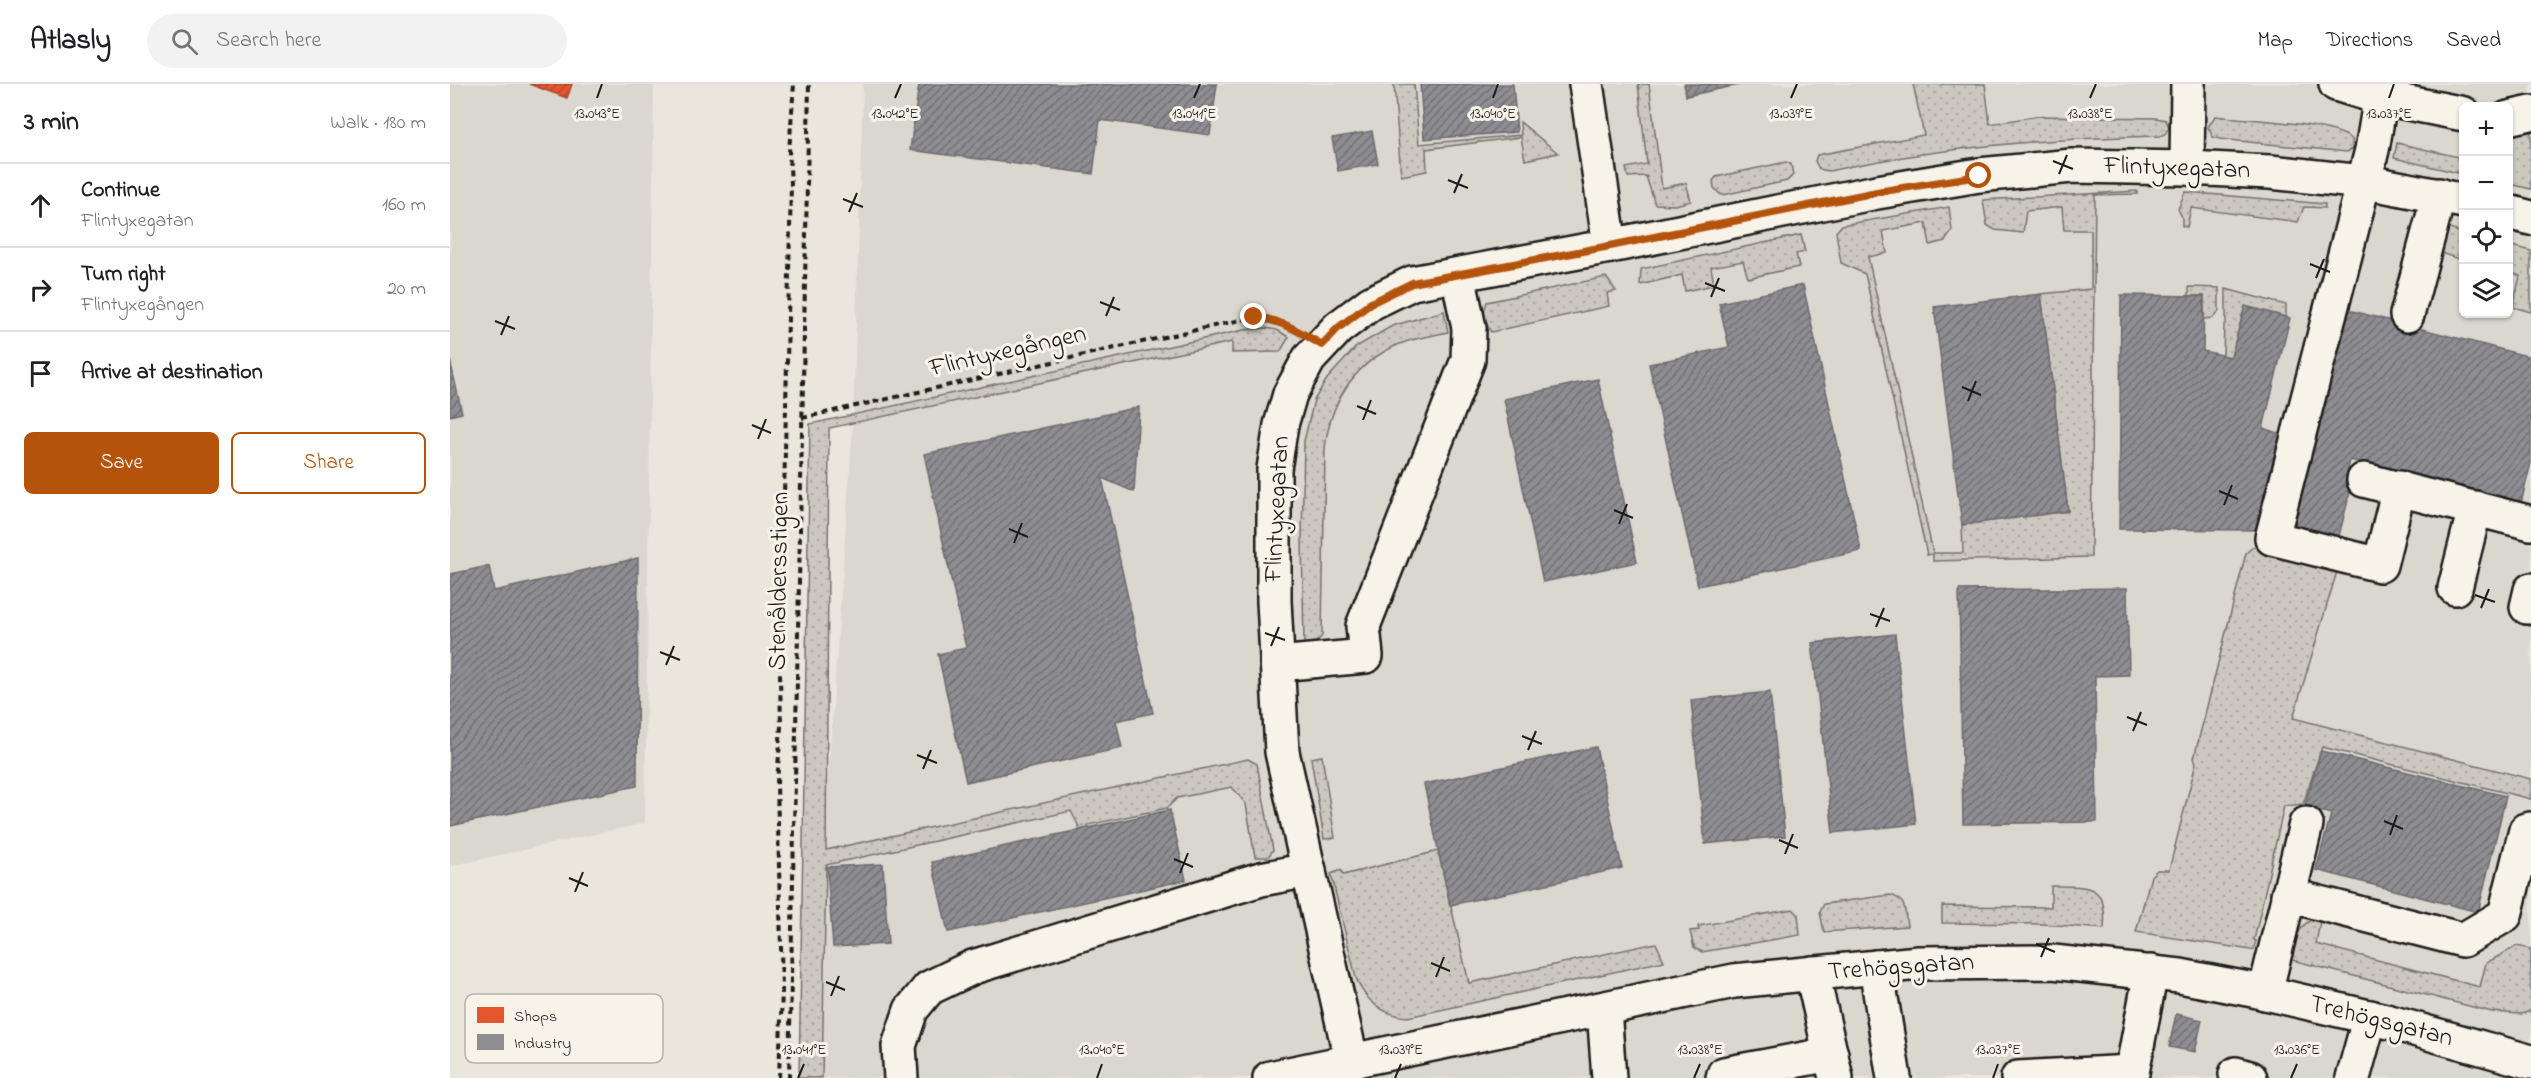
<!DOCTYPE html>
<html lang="en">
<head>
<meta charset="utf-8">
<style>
	:root { --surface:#fff; --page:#f2f2f2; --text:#202124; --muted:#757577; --line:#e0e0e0; --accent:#b45309 }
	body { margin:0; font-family:"Indie Flower",sans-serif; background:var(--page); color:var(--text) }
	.controls { position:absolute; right:18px; top:18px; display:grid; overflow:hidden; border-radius:9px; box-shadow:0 2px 4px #0004 }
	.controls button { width:54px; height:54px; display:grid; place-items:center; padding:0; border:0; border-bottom:2px solid var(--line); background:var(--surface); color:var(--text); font:30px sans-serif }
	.stop { position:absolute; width:18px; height:18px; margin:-14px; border:4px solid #b45309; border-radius:50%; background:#fff }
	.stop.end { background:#b45309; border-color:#fff; box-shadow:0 2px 6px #0008 }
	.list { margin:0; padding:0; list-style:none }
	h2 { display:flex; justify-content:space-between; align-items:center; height:78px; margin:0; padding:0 24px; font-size:26px }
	h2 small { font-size:20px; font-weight:400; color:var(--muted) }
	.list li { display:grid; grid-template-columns:39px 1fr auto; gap:18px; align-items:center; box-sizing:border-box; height:84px; padding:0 24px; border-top:2px solid var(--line) }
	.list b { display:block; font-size:22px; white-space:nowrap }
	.list p { margin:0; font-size:20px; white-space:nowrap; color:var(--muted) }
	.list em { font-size:20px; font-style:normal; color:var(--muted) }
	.actions { display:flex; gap:12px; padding:18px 24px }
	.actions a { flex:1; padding:14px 0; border:2px solid var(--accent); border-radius:9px; text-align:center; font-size:21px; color:var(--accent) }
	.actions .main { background:var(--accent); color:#fff }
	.icon { flex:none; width:33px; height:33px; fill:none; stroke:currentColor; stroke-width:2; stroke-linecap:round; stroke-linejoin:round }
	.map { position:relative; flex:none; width:2081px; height:994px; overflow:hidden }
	header { display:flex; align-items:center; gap:36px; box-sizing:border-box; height:84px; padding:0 30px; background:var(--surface); border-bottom:2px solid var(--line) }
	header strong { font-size:28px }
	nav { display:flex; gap:33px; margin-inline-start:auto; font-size:21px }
	.search { width:420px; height:54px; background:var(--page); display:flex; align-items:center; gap:15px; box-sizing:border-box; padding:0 21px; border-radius:33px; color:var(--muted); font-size:22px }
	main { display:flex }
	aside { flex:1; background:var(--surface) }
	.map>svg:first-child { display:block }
</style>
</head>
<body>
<header>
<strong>Atlasly</strong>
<div class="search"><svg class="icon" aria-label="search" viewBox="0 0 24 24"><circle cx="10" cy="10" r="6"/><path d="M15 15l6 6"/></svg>Search here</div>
<nav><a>Map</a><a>Directions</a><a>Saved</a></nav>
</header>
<main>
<aside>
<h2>3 min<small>Walk · 180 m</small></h2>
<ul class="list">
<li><svg class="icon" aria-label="ahead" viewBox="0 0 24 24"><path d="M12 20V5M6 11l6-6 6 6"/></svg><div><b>Continue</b><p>Flintyxegatan</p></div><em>160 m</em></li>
<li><svg class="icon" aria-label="right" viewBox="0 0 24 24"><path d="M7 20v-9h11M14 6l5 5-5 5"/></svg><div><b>Turn right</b><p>Flintyxegången</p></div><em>20 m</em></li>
<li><svg class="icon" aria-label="arrive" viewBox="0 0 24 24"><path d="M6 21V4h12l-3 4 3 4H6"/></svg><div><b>Arrive at destination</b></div></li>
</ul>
<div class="actions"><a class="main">Save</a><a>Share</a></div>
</aside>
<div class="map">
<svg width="2081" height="994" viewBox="0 0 2081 994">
	<defs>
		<pattern id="grass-dots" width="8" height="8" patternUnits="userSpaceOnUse" patternTransform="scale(1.5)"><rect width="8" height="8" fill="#ccc8c0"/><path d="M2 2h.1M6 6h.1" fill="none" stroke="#afaba4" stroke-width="1.8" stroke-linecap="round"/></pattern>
		<pattern id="shops-hatch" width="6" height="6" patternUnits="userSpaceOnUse" patternTransform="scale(1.5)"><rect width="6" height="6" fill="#e4572e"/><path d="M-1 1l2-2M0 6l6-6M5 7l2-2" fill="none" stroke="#b84726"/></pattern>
		<pattern id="industry-hatch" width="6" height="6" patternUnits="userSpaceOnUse" patternTransform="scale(1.5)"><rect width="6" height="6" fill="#8d8d92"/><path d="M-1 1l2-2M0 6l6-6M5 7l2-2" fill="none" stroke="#727276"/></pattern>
	</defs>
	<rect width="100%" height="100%" fill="#eae6dc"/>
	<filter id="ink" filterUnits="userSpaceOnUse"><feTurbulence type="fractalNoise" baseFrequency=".0167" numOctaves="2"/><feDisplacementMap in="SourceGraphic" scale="12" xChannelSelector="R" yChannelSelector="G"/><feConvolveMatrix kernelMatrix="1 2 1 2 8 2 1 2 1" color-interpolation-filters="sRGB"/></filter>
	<g filter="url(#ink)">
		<g fill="#dad7ce" fill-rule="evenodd">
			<polygon points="0,0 204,0 195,739 0,782"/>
			<path d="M413,0H2081V994H372L373,765L403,340ZM2014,22H2058V230H2014Z"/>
		</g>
		<g fill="url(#grass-dots)" stroke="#74726e" stroke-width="1.5">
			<polygon points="944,0 964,0 969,60 1071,51 1070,38 1108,69 1075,76 1071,53 976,65 977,87 951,92"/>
			<polygon points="1188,0 1199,0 1212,104 1236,99 1241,117 1225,121 1205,120 1196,92 1178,93 1176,84 1197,80"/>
			<path d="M1463,0H1535L1540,40L1588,32L1706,34L1716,36L1719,43L1715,50L1710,52C1598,54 1489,63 1379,87L1369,85L1365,77L1367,71L1474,51Z"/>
			<path d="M1765,32C1796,36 1880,38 1902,55V65L1897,68L1770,55L1763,53L1758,43Z"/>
			<polygon points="2081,43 2081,105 2059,100 2058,47"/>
			<polygon points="1947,59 2013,74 2013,90 1944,74"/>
			<polygon points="1336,78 1341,80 1343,91 1337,97 1273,111 1270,110 1264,104 1263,97 1266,93"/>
			<polygon points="1687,107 1687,110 1645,111 1641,473 1483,477 1483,470 1477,471 1415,190 1391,179 1386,148 1392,141 1499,123 1502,147 1495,157 1480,161 1476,139 1433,147 1437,169 1418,173 1483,469 1513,469 1512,441 1618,427 1591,210 1641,205 1641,146 1614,146 1612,123 1576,127 1573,149 1545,146 1537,141 1533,116"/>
			<polygon points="1735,108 1875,120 1875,124 1854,123 1848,138 1741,124 1737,143 1732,142 1732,133 1728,125"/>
			<polygon points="1993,143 2013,149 2013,176 1987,168"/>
			<polygon points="1351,151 1355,168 1346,170 1349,183 1298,194 1293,177 1261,183 1264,201 1235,207 1232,191 1190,201 1191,185"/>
			<polygon points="2058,161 2081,167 2081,228 2063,223 2070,192 2059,188"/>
			<path d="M1156,193L1166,207L1157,209L1159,222L1041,248C1034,236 1032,231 1037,218Z"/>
			<polygon points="1739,203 1769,204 1769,227 1763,234 1754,235 1754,212 1739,212"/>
			<polygon points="1776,205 1836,221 1836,233 1795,223 1781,273 1773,272 1774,241 1776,239"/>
			<path d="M994,227L998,248C985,251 971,253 958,257C908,274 881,313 875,364L872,552L863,562L854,561L852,457L854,357L864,316L877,295L906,263L942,242Z"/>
			<polygon points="816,244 827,246 839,253 830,268 782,269 782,258 379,344 376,766 798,675 807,680 823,766 818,773 805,773 796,720 782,703 727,714 717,724 629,743 621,727 376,781 372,994 349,994 360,340 794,246"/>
			<polygon points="1803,463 1888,484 1843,634 2081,695 2081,715 1872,663 1853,720 1834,722 1804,856 1806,857 1804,865 1801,866 1686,848 1701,792 1707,786 1719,786 1746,679 1744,674 1796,469"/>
			<polygon points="872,672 885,754 874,755 861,674"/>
			<path d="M988,767L1019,899L1206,859L1214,877L958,933C933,931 915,917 906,894L881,790L891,786L893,791Z"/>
			<path d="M1601,802C1640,802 1658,800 1654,845L1594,840L1492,839V822L1601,823Z"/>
			<path d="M1440,811C1457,815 1455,828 1457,842L1374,848L1370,828L1374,820Z"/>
			<polygon points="1343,825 1348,830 1350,851 1252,868 1244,864 1240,847 1249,846 1248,842"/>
			<path d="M1861,836L1870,837L1866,860L2030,903L2036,879L2067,862L2081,865V927L2071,930L2042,928L1842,876C1845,859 1845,845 1861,836Z"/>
		</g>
		<polygon fill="url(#shops-hatch)" stroke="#a84529" stroke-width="1.5" points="79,0 122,0 117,14"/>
		<g fill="url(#industry-hatch)" stroke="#6b6b6f" stroke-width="1.5">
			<polygon points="469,0 767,0 760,51 650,36 643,90 460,66"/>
			<polygon points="970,0 1063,0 1067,48 974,55"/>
			<polygon points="1234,0 1293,0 1236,12"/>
			<polygon points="922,47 928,80 888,87 882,54"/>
			<polygon points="1353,201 1411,467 1248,502 1199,280 1279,263 1269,219"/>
			<polygon points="1591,210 1618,427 1512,441 1484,223"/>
			<polygon points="1671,211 1754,212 1753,267 1781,273 1795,222 1840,234 1813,344 1830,350 1807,446 1669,445"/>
			<polygon points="1891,224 2081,273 2081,379 2071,419 1900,376 1894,402 1901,404 1885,468 1832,454"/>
			<polygon points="0,276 12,329 0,332"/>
			<polygon points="1148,295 1187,478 1093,498 1054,315"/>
			<polygon points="689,323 684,408 652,394 703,629 666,637 672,664 516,698 488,570 516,564 474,370"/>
			<polygon points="188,474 187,702 0,742 0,490 39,482 44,507"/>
			<polygon points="1677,504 1679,591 1645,592 1647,738 1513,740 1509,506"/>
			<polygon points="1445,550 1466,740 1383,749 1362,559"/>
			<polygon points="1320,608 1335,752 1255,760 1241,616"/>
			<polygon points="1146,663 1172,784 1000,821 974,700"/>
			<polygon points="1871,667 2056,712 2028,828 1866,786 1881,730 1854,723"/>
			<polygon points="720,726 736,796 498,848 482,778"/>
			<polygon points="433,780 438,860 383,863 377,783"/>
			<polygon points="1726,930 1752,936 1745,968 1719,963"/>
		</g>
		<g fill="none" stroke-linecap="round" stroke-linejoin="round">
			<defs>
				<g id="minor">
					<polyline points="1136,0 1160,162"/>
					<polyline points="1886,0 1928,13 1928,30 1922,66 1822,454 1930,481 1949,404"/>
					<polyline points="1928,13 2014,30"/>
					<polyline points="2058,34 2081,29"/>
					<polyline points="1737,84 1738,0"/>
					<polyline points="2058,128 2081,134"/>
					<polyline points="1957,231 1989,111"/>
					<polyline points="1914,396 2081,439"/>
					<polyline points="2005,504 2025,424"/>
					<polyline points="2077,523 2081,506"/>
					<polyline points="827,580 916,572 913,542 1018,276 1019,244 1008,191"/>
					<polyline points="1838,811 2013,856 2055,831 2076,746 2081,745"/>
					<polyline points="1426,883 1444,994"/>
					<polyline points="1362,889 1386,994"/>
					<polyline points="1815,909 1856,740"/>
					<polyline points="1154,925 1159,994"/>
					<polyline points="901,975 832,668 824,517 824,385 831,341 840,310 859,275 888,244 921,219 962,199 1160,162 1427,108 1529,91 1622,82 1737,84 1820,88 1922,99 2014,117"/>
					<polyline points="1786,990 1800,994"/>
					<polyline points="451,994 449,962 461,926 479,904 523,883 811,795 859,786"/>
					<polyline points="820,994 1284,897 1469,879 1603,878 1730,892 1803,906 1936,937 2081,978"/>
					<polyline points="1273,994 1274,990 1381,970"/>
					<polyline points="1568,994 1682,988"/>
					<polyline points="1681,994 1701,888"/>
					<polyline points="1903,994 1920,933"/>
				</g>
			</defs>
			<use href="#minor" stroke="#1c1c1c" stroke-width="38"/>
			<g stroke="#1c1c1c" stroke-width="4" stroke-dasharray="6 4.5" stroke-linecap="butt">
				<polyline points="352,334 804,233 823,235 846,245"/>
				<polyline points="329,994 332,906 327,699 331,642 330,591 341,99 339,68 344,0"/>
				<polyline points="339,994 359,0"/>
			</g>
			<use href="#minor" stroke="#f7f3e8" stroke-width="33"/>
		</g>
	</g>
	<g fill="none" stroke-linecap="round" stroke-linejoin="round" filter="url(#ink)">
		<path stroke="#b45309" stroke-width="8" d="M804,233C832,236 848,247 872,261L888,244L921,219L962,199L1160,162L1427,108L1529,92"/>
	</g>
	<path fill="none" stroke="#1c1c1c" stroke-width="2" d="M147,14L152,0M445,14L451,0M744,14L750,0M1043,14L1048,0M1341,14L1347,0M1640,14L1646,0M1939,14L1944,0M1603,77L1623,85M1609,90L1617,71M998,96L1018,104M1004,109L1012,90M393,115L413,123M399,128L407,109M1860,180L1880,188M1866,194L1874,175M1255,199L1275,207M1261,213L1269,194M650,218L670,226M656,232L664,213M45,237L65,245M51,251L59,232M1512,303L1531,311M1518,317L1526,297M907,322L926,330M913,336L921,316M302,341L321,349M308,355L316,335M1769,407L1788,415M1774,421L1782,401M1164,426L1183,434M1169,440L1177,420M559,445L578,453M564,459L572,439M2025,511L2045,518M2031,524L2039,505M1420,530L1440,537M1426,543L1434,524M815,549L835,556M821,562L829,543M210,568L230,576M216,581L224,562M1677,633L1697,641M1683,647L1691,628M1072,652L1092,660M1078,666L1086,647M467,671L487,679M473,685L481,666M1934,737L1953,745M1940,751L1947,731M1329,756L1348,764M1335,770L1343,750M724,775L743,783M730,789L738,769M119,794L138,802M125,808L133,788M1586,860L1605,868M1591,873L1599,854M981,879L1000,887M986,893L994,873M376,898L395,906M381,912L389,892M348,994L354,980M647,994L652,980M945,994L951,980M1244,994L1250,980M1543,994L1548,980M1841,994L1847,980"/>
	<g text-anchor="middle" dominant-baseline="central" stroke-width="6" stroke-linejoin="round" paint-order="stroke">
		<g font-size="26" fill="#1c1c1c" stroke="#f7f3e8">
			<text transform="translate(1727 85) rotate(2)">Flintyxegatan</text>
			<text transform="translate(558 268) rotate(-13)">Flintyxegången</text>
			<text transform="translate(828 425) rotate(-87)">Flintyxegatan</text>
			<text transform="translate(330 497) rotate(-89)">Stenåldersstigen</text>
			<text transform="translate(1451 884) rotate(-4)">Trehögsgatan</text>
			<text transform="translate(1931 938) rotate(14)">Trehögsgatan</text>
		</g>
	</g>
	<rect x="15" y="910" width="198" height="69" rx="9" fill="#f7f3e8" stroke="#b5b2ab" stroke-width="1.5"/>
	<rect x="27" y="923" width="27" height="16" fill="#e4572e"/>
	<rect x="27" y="950" width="27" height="16" fill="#8d8d92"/>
	<g font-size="16" fill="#1c1c1c">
		<text x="64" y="937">Shops</text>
		<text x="64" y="964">Industry</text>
	</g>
	<g font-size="15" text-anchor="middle" fill="#1c1c1c" stroke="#f7f3e8" stroke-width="6" stroke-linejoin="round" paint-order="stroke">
		<text x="1043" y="34">13.040°E</text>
		<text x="1640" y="34">13.038°E</text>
		<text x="147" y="34">13.043°E</text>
		<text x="445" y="34">13.042°E</text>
		<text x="744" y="34">13.041°E</text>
		<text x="1341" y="34">13.039°E</text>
		<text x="1939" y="34">13.037°E</text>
		<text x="354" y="970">13.041°E</text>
		<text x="652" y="970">13.040°E</text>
		<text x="951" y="970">13.039°E</text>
		<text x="1250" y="970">13.038°E</text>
		<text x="1548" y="970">13.037°E</text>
		<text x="1847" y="970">13.036°E</text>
	</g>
</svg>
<div class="controls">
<button>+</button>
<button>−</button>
<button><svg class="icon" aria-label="locate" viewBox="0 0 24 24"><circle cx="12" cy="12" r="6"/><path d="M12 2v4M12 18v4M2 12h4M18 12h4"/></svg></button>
<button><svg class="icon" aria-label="layers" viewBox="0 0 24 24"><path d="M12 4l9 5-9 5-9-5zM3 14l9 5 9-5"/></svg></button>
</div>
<div class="stop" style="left:1529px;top:92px"></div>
<div class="stop end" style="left:804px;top:233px"></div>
</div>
</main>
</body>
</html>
